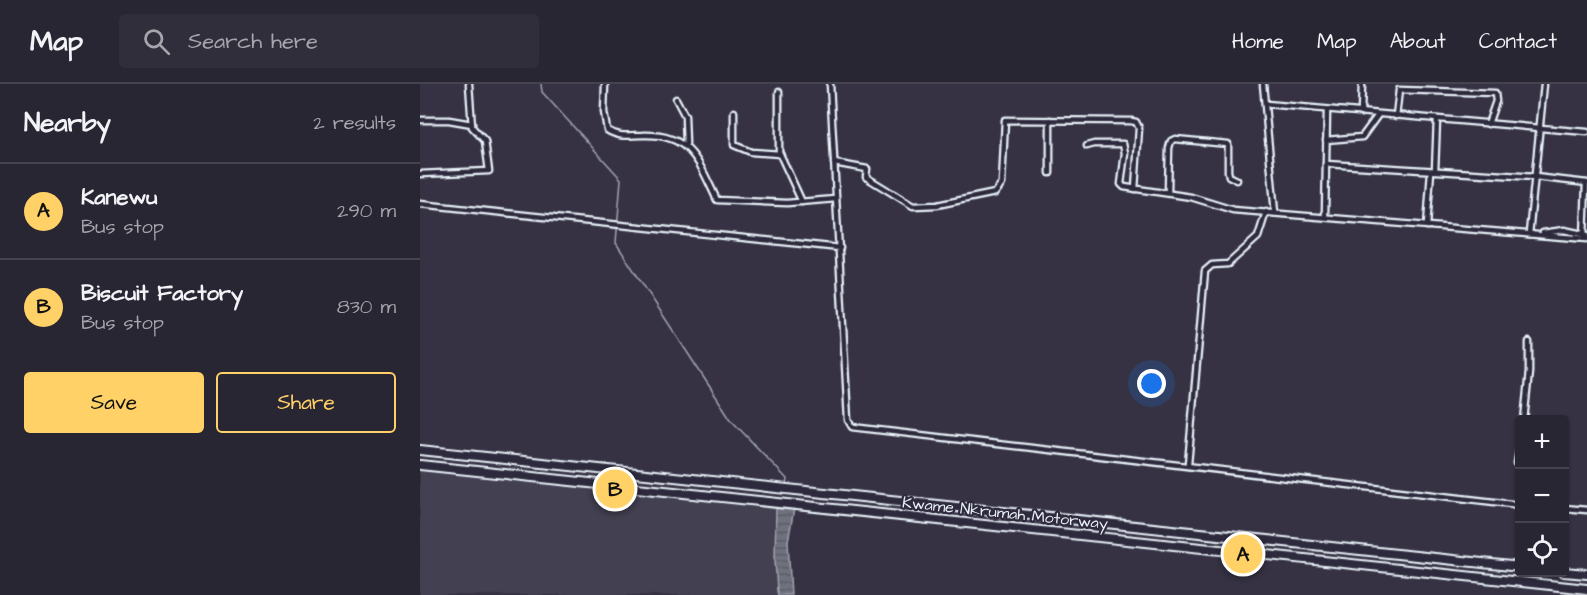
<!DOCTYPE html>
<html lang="en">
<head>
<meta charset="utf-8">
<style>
	:root { --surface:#282633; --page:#302e3b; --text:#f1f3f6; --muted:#a5a5ac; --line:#44434e; --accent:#ffd166 }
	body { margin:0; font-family:"Architects Daughter",sans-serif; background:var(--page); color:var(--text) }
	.controls { position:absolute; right:18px; bottom:18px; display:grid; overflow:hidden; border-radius:6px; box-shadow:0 2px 4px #0004 }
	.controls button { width:54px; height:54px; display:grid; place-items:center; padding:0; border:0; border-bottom:2px solid var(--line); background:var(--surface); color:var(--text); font:30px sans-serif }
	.you { position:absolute; left:732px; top:300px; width:21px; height:21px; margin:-15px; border:4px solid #fff; border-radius:50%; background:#1a73e8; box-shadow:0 0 0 9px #1a73e833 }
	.badge { display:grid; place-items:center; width:39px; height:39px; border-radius:50%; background:var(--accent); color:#111; font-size:20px; font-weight:700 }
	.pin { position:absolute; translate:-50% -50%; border:3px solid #fff; box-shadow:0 2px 6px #0006 }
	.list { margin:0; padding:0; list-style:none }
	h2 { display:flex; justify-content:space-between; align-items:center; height:78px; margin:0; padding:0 24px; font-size:26px }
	h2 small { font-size:20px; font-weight:400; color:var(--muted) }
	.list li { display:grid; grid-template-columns:39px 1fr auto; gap:18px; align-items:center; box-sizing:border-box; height:96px; padding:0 24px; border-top:2px solid var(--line) }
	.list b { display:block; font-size:22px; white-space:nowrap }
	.list p { margin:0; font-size:20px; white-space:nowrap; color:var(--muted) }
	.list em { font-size:20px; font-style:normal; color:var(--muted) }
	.actions { display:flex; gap:12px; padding:18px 24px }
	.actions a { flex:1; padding:14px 0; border:2px solid var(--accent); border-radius:6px; text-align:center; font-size:21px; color:var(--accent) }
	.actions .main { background:var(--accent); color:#111 }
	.icon { flex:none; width:33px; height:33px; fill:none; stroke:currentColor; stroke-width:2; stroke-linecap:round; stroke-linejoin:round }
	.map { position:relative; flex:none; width:1167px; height:511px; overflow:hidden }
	header { display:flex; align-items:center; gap:36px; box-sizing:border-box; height:84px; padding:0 30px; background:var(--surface); border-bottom:2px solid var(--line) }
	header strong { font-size:28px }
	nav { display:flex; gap:33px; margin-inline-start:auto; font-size:21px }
	.search { width:420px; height:54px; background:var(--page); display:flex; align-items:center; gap:15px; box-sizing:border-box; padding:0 21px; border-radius:6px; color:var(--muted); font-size:22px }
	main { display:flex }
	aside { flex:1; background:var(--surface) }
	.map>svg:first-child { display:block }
</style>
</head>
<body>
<header>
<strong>Map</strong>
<div class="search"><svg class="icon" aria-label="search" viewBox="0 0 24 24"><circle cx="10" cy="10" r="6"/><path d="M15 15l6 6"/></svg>Search here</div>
<nav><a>Home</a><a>Map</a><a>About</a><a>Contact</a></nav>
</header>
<main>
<aside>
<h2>Nearby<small>2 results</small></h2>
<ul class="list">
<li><span class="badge">A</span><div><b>Kanewu</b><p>Bus stop</p></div><em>290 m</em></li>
<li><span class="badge">B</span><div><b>Biscuit Factory</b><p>Bus stop</p></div><em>830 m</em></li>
</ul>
<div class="actions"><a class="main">Save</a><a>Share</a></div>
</aside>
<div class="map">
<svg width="1167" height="511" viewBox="0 0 1167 511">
	<defs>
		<pattern id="water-rules" width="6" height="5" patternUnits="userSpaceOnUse" patternTransform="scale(1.5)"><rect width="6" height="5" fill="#70717f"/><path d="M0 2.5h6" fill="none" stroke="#5b5c64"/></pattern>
	</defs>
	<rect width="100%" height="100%" fill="#363244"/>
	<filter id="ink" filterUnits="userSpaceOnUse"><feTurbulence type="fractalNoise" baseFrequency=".0167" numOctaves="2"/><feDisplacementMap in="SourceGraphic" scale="12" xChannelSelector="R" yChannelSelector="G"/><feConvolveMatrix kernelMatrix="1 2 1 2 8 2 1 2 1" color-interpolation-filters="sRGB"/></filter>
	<g filter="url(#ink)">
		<polygon fill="#433f51" points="0,385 356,423 355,476 358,511 0,511"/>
		<polygon fill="url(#water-rules)" stroke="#a0a4af" stroke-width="1.5" points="356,423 374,425 368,457 371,511 358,511 357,507 355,476"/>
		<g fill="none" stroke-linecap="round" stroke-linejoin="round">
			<polyline stroke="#a0a4af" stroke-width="1.5" points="121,0 122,8 201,95 196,159 312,337 367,395 366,402"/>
			<defs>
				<g id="minor">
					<path d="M185,0L184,28L187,46C199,54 210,51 223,51C271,49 279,79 297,116L367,119L416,115"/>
					<polyline points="410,0 428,336 432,343 1100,421"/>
					<polyline points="843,0 855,129"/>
					<polyline points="359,8 359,68 382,118"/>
					<polyline points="256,15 265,32 266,60"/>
					<polyline points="846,20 1167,48"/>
					<polyline points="314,28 314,61 331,68 360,70"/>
					<polyline points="941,29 942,0"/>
					<polyline points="976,32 979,6 1075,9 1076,17 1068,40"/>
					<polyline points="0,36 29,36 52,40"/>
					<polyline points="906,56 942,53 958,31"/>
					<polyline points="667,62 674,60 703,60 705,69 701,100 704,103 771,113 813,126 1167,155"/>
					<polyline points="414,79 447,85 446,93 493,122 517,121 575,109 582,100 585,36 711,37 716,38 719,44 715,105"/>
					<polyline points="906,80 1115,93 1167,99"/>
					<polyline points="1015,87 1017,35"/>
					<polyline points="630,89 630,36"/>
					<polyline points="0,90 69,87 65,57 52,43 49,0"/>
					<polyline points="748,109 749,64 751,57 755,55 808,60 808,87 809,92 817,96"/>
					<polyline points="0,120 420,164"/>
					<polyline points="905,132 907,26"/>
					<polyline points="1007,142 1011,87"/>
					<polyline points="1123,149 1144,146 1167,151"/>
					<polyline points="1112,150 1109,150 1124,0"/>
					<polyline points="1164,153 1166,99"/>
					<polyline points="1104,336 1109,288 1109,258"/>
					<polyline points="1100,361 1097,379 1100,388"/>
					<polyline points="768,380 785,187 792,181 808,180 838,153 846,128"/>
					<polyline points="1144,424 1167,426"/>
				</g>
				<g id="motorway">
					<polyline points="0,366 1100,483"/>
					<polyline points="0,381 1167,505"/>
					<polyline points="1144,488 1167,490"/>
				</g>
			</defs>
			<use href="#minor" stroke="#e8f1f8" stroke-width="9"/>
			<use href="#motorway" stroke="#e8f1f8" stroke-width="12"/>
			<use href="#minor" stroke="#2f2a3d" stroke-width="4.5"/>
			<use href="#motorway" stroke="#2f2a3d" stroke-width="8"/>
		</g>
	</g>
	<g text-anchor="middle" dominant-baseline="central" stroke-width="4.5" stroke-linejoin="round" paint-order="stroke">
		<g font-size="16" fill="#e8f1f8" stroke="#2f2a3d">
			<text transform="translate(585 429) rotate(6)">Kwame Nkrumah Motorway</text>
		</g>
	</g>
</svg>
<div class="controls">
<button>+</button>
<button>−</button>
<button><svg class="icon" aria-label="locate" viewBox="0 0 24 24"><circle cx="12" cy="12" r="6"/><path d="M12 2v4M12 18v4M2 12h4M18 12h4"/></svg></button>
</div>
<div class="you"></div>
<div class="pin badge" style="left:823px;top:470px">A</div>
<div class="pin badge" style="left:195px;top:405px">B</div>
</div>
</main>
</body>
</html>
